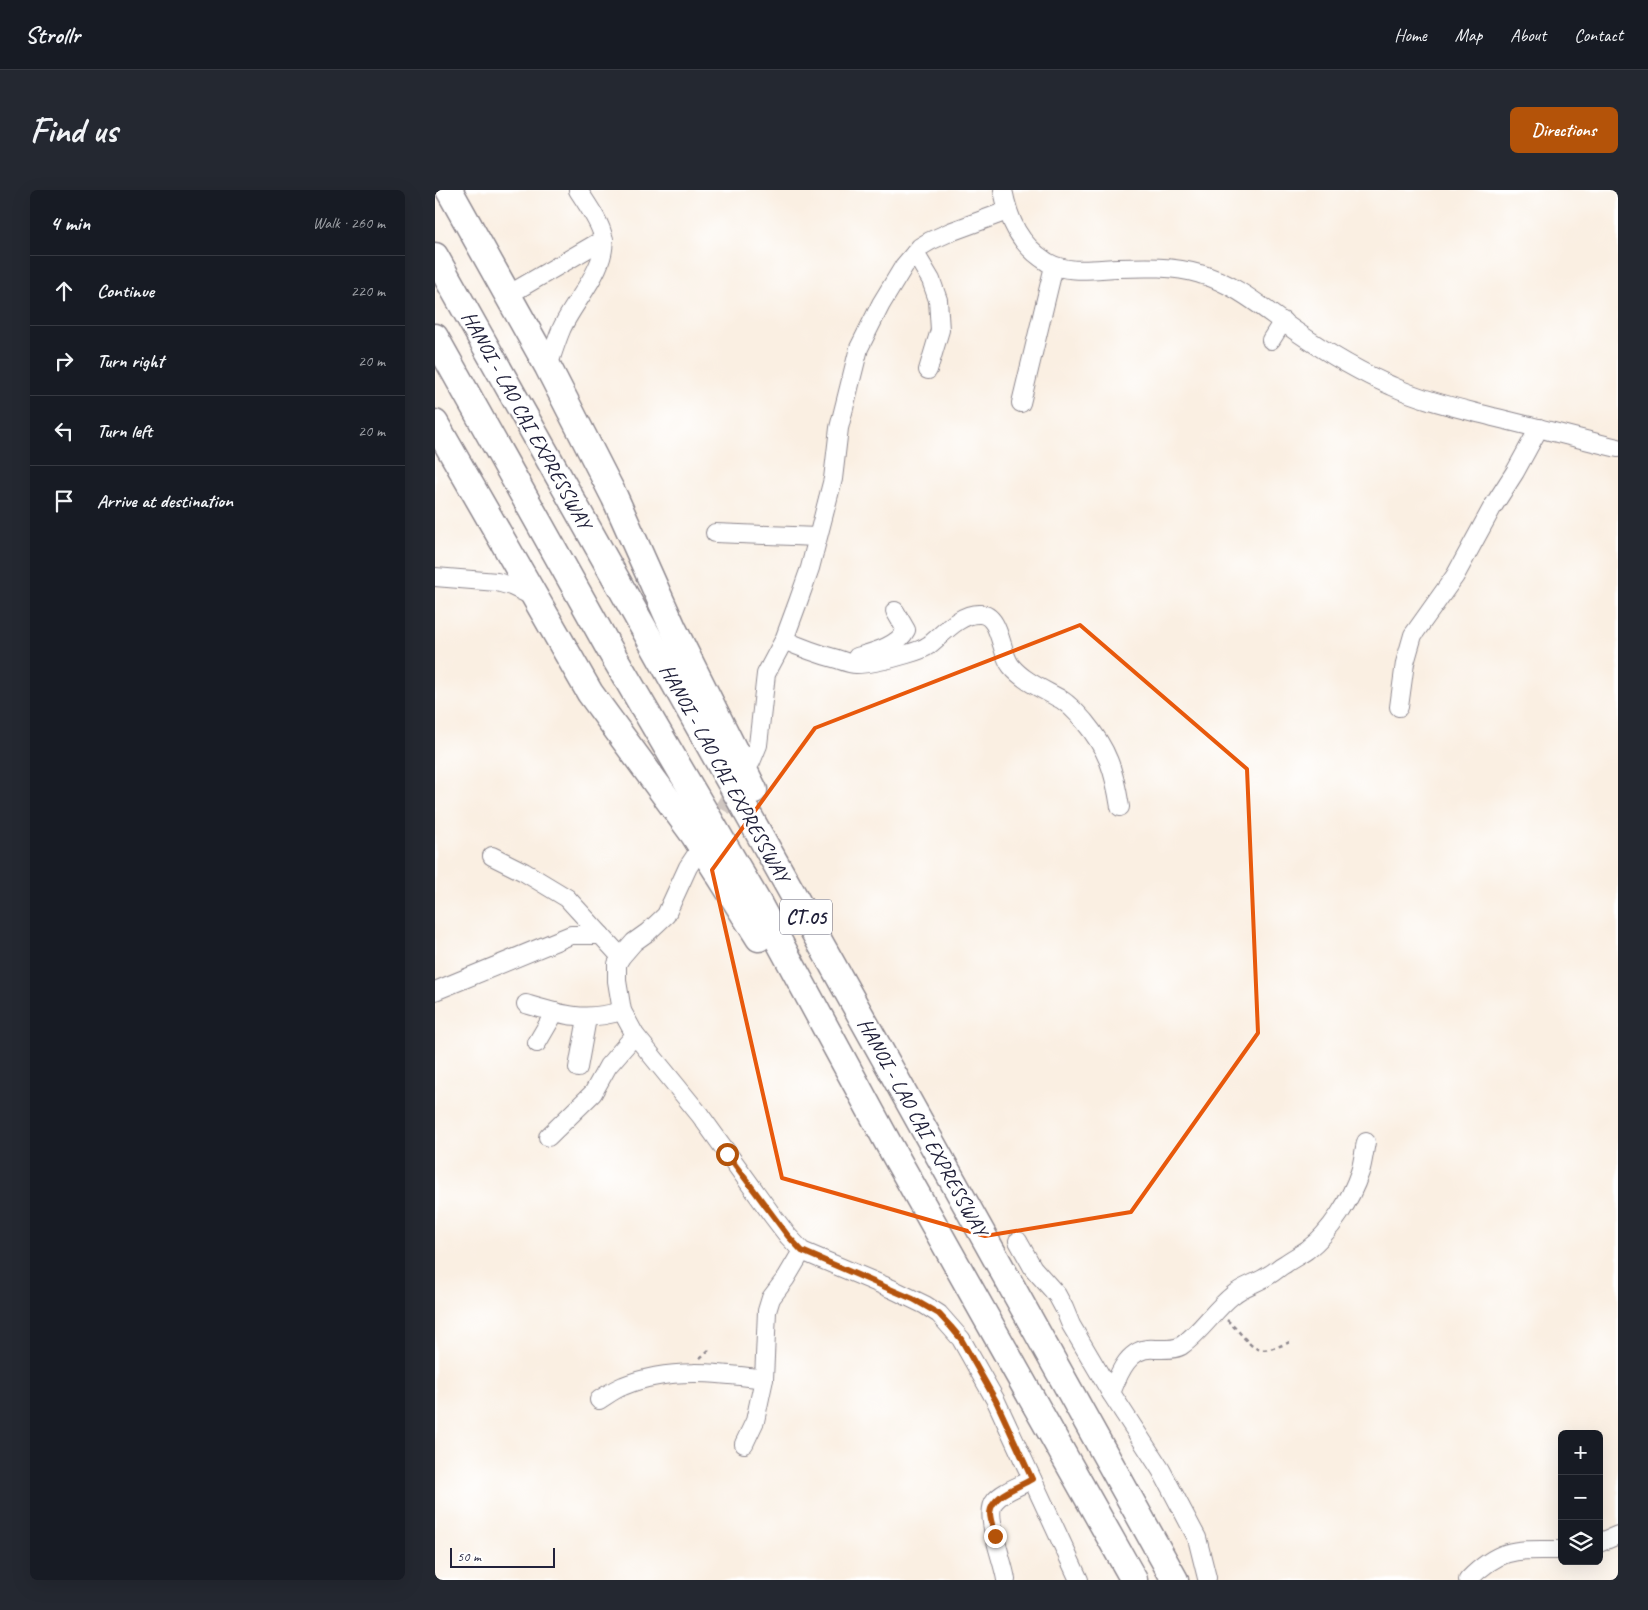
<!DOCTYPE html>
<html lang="en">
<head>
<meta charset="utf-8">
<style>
	:root { --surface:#171b24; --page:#242831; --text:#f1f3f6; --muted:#9ea1a6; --line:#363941; --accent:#b45309 }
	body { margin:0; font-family:Caveat,sans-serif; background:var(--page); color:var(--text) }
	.controls { position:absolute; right:15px; bottom:15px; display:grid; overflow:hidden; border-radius:8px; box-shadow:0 5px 20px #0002 }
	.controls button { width:45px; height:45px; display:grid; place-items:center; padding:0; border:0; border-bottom:1px solid var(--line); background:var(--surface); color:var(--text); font:25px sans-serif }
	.scale { position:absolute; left:15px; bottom:12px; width:105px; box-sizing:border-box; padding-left:5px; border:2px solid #22223b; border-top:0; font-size:14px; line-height:18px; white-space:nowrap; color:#22223b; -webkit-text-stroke:4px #fff; paint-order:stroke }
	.stop { position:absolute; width:15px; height:15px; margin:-11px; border:4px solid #b45309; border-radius:50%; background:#fff }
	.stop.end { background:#b45309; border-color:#fff; box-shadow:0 1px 5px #0008 }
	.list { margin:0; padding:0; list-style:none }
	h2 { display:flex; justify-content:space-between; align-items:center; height:65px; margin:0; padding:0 20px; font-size:21px }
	h2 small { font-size:16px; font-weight:400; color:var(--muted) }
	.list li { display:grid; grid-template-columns:32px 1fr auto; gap:15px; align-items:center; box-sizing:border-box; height:70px; padding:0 20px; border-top:1px solid var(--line) }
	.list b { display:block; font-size:19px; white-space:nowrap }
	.list em { font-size:16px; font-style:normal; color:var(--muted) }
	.icon { flex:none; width:28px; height:28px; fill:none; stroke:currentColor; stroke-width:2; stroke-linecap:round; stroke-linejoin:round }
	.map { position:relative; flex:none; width:1183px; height:1390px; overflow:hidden; border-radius:8px }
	header { display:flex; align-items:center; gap:30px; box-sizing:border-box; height:70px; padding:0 25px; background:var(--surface); border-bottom:1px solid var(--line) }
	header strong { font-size:24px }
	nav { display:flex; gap:28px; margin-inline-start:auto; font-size:18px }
	.intro { display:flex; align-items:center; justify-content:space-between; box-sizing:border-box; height:120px; padding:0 30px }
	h1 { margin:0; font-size:35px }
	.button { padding:12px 22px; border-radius:8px; background:var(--accent); color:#fff; font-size:18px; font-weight:700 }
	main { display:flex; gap:30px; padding:0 30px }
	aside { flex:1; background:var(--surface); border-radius:8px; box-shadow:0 5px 20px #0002 }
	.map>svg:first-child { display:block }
</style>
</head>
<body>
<header>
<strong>Strollr</strong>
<nav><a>Home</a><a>Map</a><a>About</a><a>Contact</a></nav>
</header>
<div class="intro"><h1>Find us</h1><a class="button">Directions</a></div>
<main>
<aside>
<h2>4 min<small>Walk · 260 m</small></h2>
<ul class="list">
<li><svg class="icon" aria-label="ahead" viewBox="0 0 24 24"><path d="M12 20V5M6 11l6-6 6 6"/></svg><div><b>Continue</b></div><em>220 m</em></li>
<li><svg class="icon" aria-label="right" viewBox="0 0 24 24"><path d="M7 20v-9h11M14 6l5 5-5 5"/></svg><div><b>Turn right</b></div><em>20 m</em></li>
<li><svg class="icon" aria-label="left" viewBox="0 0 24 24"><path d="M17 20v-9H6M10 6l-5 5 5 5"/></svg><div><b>Turn left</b></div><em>20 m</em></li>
<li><svg class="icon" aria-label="arrive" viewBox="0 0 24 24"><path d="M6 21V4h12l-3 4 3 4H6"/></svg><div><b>Arrive at destination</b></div></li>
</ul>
</aside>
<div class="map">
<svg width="1183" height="1390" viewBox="0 0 1183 1390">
	<rect width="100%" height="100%" fill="#fff"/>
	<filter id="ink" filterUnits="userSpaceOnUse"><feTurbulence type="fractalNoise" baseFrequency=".02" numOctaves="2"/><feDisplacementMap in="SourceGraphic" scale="10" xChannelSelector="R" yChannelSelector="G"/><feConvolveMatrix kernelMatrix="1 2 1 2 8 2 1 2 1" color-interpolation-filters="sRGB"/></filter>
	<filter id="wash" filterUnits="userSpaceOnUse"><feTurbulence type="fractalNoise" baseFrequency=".0096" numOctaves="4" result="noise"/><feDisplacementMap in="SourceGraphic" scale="20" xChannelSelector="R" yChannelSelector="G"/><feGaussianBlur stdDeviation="1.12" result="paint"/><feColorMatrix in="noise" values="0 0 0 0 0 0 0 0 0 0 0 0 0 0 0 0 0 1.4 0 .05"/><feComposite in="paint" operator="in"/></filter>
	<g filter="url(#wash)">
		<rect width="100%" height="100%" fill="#faefe2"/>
	</g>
	<g filter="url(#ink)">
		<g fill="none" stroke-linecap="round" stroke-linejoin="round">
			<polyline stroke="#cfc6c1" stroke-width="18" stroke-dasharray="18 9" stroke-linecap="butt" points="274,643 303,594"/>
			<defs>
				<g id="minor">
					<path d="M568,0C574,31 584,54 612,72C632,84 660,79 682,78C709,77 739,76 765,84C802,94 831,121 862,142C891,162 924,182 957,196C989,211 1024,218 1058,227C1100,237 1141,248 1183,258"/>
					<polyline points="480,63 496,90 503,110 505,140 493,180"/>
					<polyline points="73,105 169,49"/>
					<polyline points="836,150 848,131"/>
					<path d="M113,177C117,165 121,152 126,140C137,113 173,78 168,47C166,33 151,13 143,0"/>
					<polyline points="586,213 619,76"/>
					<polyline points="280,343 382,347"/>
					<polyline points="0,387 62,392 76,396 99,407"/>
					<path d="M349,450C367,458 383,464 402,469C408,471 415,474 421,474C436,474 451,470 465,466C475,463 486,461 494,455C508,444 525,423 545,424C566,425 565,463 576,476C589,492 610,500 627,510C636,516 642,523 649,531C673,560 679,580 685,617"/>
					<path d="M422,467C439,462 463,456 471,440L460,421"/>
					<polyline points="964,517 970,473 978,445 1020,386 1057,318 1080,282 1104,238"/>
					<polyline points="316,572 323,555 331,484 349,450 363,412 375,378 398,289 404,238 424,158 446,114 469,76 485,57 495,51 515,42 572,21"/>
					<polyline points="261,665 253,677 231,725 213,742 199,752 186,767 182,774 182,791 187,821 200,845 265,925 337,1025 353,1046 367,1061 457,1099 490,1115 504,1124 526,1149 561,1211 644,1390"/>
					<polyline points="57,666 89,682 132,708 186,767"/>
					<polyline points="0,801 136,745 166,745"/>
					<path d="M91,814C128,825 149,832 187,821"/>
					<polyline points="102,853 120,822"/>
					<polyline points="143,878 152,828"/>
					<polyline points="113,947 158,903 173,876 200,845"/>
					<polyline points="583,1051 598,1078 622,1105 629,1118 636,1135 676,1203 726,1280 762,1348 772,1388"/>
					<path d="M676,1203C684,1183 694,1156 720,1159C728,1159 739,1160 746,1156C766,1142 779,1120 798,1105C808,1096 823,1093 834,1085C840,1082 844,1077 850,1074C857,1069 865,1065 872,1060C896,1042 916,1009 925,982C928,972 929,962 931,952"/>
					<path d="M164,1210C172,1205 180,1199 188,1196C234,1177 282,1183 329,1189"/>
					<polyline points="309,1254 320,1231 329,1189 332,1121 336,1108 351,1088 367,1061"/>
					<polyline points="1164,1353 1183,1345"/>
					<path d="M571,1390C569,1372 548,1324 560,1311C568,1301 586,1296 597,1289"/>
					<path d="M1033,1390C1066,1356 1083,1360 1127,1360"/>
				</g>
				<g id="highway">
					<polyline points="14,0 113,177 180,308 238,438 319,600"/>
					<polyline points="0,66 397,774 740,1390"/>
					<polyline points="0,147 175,460 322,711 453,953 699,1390"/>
					<polyline points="0,233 155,503 259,645 324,748"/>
				</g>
			</defs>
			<use href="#minor" stroke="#8e888e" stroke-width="20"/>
			<use href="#highway" stroke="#8e888e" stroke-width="29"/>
			<g stroke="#8e888e" stroke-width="2.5" stroke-dasharray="4 4" stroke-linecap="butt">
				<path d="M792,1130C821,1156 814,1170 857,1151"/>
				<polyline points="265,1168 275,1159"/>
			</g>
			<use href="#minor" stroke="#fff" stroke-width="18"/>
			<use href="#highway" stroke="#fff" stroke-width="26"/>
		</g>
	</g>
	<g fill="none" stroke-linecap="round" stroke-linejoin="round" filter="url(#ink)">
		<path stroke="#b45309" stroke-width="6" d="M292,964L353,1046L367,1061L478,1109L504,1124L516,1137L526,1149L561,1211L597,1289C583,1298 557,1304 555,1323C555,1330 559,1339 560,1346"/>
	</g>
	<path fill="none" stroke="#e8590c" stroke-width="4" stroke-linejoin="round" d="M645,435L812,579L823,843L696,1022L550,1046L347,988L277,680L380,538Z"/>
	<g text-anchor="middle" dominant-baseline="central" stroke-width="5" stroke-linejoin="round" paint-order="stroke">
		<rect fill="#fff" stroke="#646476" stroke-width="1" x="345" y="709.5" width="52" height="35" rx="4"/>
		<g font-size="20" font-weight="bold" fill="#22223b">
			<text x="371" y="727">CT.05</text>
		</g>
		<g font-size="21" fill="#22223b" stroke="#fff">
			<text transform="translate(92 230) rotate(61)">HANOI - LAO CAI EXPRESSWAY</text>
			<text transform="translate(290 583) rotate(61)">HANOI - LAO CAI EXPRESSWAY</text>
			<text transform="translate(488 937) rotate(61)">HANOI - LAO CAI EXPRESSWAY</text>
		</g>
	</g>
</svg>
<div class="controls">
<button>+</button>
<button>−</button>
<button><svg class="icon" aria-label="layers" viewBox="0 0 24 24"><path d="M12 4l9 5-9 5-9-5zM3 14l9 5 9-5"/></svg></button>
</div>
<div class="scale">50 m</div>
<div class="stop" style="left:292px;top:964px"></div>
<div class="stop end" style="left:560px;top:1346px"></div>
</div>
</main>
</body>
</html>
